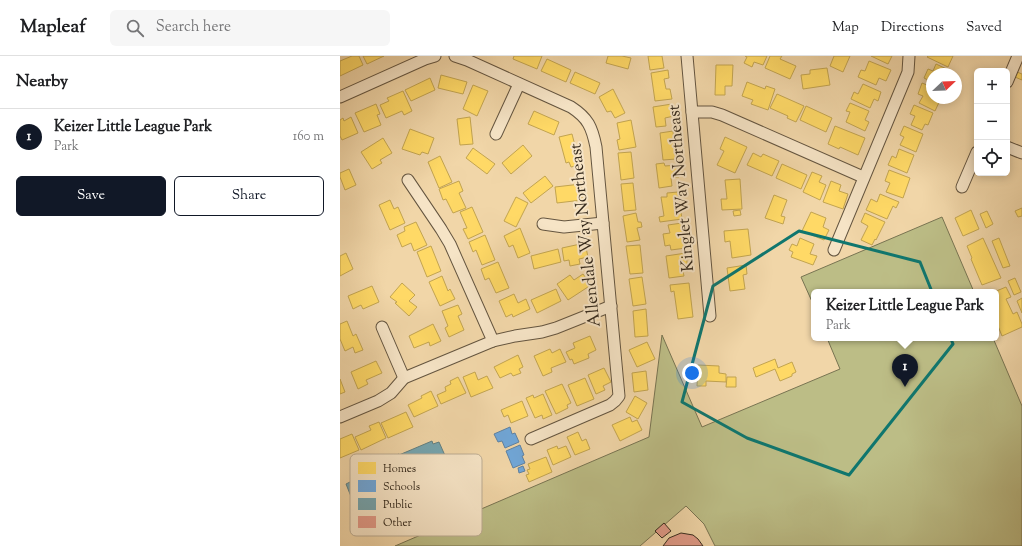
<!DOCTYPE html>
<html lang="en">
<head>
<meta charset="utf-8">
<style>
	:root { --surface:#fff; --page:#f6f6f6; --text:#202124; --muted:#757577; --line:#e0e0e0; --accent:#111827 }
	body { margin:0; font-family:"Sorts Mill Goudy",serif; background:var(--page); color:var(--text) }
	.controls { position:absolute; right:12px; top:12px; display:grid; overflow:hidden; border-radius:6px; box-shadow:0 2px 10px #0003 }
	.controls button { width:36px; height:36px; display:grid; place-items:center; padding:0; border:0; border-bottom:1px solid var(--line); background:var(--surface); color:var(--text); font:20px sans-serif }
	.compass { position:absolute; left:586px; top:12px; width:36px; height:36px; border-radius:50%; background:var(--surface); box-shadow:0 2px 10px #0003; rotate:67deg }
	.you { position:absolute; left:352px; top:317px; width:14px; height:14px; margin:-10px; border:3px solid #fff; border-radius:50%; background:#1a73e8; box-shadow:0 0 0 6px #1a73e833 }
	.badge { display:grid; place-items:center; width:26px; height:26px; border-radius:50%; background:var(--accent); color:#fff; font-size:13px; font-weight:700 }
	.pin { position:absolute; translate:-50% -33px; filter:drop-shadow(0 1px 2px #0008) }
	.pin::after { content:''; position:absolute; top:21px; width:14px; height:12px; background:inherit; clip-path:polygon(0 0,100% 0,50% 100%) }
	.popup { position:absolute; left:471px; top:233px; width:188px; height:52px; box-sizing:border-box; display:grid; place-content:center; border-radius:6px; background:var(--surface); filter:drop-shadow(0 1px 3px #0005); font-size:13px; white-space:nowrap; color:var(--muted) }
	.popup b { font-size:15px; color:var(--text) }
	.popup::after { content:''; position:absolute; left:50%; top:100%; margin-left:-8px; border:8px solid transparent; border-top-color:var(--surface) }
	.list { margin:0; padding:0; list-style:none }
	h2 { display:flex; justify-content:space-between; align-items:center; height:52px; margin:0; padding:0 16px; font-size:17px }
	h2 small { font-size:13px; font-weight:400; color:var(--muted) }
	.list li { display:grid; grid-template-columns:26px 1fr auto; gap:12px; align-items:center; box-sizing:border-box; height:56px; padding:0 16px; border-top:1px solid var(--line) }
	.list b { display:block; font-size:15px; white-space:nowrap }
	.list p { margin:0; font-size:13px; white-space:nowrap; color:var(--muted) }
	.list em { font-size:13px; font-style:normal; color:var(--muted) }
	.actions { display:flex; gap:8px; padding:12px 16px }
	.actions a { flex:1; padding:9px 0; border:1px solid var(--accent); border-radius:6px; text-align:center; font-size:14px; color:var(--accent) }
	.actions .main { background:var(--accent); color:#fff }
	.icon { flex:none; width:22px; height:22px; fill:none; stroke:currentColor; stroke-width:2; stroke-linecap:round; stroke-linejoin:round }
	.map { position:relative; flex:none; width:682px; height:490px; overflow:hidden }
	header { display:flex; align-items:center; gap:24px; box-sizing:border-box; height:56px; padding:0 20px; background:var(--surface); border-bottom:1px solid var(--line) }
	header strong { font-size:19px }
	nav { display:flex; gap:22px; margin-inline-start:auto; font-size:14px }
	.search { width:280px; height:36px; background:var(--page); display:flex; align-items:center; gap:10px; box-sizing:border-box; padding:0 14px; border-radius:6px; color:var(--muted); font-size:15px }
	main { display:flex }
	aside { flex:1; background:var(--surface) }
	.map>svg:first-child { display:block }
</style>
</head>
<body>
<header>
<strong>Mapleaf</strong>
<div class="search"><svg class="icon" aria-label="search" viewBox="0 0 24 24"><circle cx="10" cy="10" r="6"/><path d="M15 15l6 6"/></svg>Search here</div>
<nav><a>Map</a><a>Directions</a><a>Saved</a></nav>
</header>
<main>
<aside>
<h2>Nearby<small></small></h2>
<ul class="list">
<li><span class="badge">1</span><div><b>Keizer Little League Park</b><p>Park</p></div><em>160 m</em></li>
</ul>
<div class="actions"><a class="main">Save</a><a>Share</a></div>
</aside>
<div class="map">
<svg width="682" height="490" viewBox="0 0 682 490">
	<rect width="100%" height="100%" fill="#f1d6a8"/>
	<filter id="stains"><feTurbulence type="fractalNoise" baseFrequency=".005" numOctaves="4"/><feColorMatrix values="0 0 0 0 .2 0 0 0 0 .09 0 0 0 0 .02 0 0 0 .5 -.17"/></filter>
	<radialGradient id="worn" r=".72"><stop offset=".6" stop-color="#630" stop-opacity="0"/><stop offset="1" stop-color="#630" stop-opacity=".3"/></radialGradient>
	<g fill="#bcbd86" stroke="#787452">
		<polygon points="602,161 634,236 474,236 474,250 461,221"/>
		<polygon points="322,279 362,371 500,313 487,282 653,282 682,350 682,490 375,490 364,468 346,450 300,490 55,490 309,381"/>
	</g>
	<g fill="#ffd966" stroke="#c2a450">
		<polygon points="12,0 19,0 23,9 0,20 0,5"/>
		<polygon points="23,0 44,0 27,8"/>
		<polygon points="174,0 202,0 197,13 173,3"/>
		<polygon points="268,0 282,0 291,2 288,13 266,7"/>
		<polygon points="308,0 322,0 324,12 310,14"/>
		<polygon points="405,0 427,0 423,9 414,6 412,11 404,7 407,1"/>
		<polygon points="430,0 442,0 440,3 456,10 450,23 425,12"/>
		<polygon points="494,0 510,0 503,16 490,10"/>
		<polygon points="531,0 552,0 548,8"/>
		<polygon points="588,0 613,0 608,11 587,1"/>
		<polygon points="207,3 231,14 226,26 201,15"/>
		<polygon points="529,5 551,14 546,25 539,22 536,29 518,21 521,14 525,15"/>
		<polygon points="596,8 613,16 612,18 592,18 592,26 584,22 588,13 593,15"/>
		<polygon points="376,9 393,9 392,30 385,30 385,39 375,39"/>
		<polygon points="487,12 490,29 463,33 461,19 470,18 470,14"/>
		<polygon points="328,14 329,22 324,23 326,33 330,33 332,43 315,45 311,17"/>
		<polygon points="235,16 260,27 255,38 230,27"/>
		<polygon points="677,16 682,18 682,24 675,21"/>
		<polygon points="101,19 127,26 123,38 98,32"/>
		<polygon points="90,22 95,34 71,45 65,34"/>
		<polygon points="407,26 425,33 426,30 435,33 428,54 411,48 413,44 402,40"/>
		<polygon points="582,27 592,31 592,42 601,42 595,55 579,47 583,40 578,38"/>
		<polygon points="523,28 541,36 538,45 534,43 530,52 511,43 514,36 518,38"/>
		<polygon points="133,29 148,35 137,60 123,53"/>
		<polygon points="273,33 285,57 275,62 271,55 267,56 259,41"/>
		<polygon points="63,35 72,55 64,59 62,55 46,62 40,49 49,45 47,42"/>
		<polygon points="437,38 464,50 456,66 447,62 448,60 430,52"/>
		<polygon points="510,47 529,55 525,64 529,66 525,75 506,66 510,56 506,55"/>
		<polygon points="36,48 40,58 37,59 41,69 24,76 15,57"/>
		<polygon points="332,48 334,60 325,62 326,70 316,71 313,51"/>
		<polygon points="574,49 593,57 588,69 585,68 582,74 571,69 575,60 570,58"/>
		<polygon points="466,50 492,62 486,76 460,64"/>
		<polygon points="194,55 219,66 214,79 188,68"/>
		<polygon points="11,61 18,77 2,84 0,80 0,64 3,62 4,65"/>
		<polygon points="130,61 133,88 120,89 117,63"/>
		<polygon points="291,64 296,91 279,94 277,84 280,83 277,67"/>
		<polygon points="495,70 525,82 518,99 500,91 499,93 488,88"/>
		<polygon points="564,70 583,78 576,96 560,89 564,81 560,79"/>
		<polygon points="70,73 94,82 88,98 82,96 80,99 62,93"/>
		<polygon points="333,75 336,103 323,104 320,77"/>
		<polygon points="232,78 240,109 231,111 229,106 226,107 219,81"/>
		<polygon points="385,81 407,91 395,117 377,109 384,95 380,93"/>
		<polygon points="43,82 52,97 40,104 42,107 32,113 21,96"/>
		<polygon points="183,89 192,100 171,118 162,107"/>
		<polygon points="133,92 155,108 147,118 126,102"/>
		<polygon points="559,93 574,99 567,117 548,109 552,100 556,102"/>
		<polygon points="291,96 294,122 281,124 278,97"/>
		<polygon points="413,97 421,101 423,98 439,105 432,120 407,109"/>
		<polygon points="100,100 112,126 99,132 88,106"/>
		<polygon points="324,107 325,110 338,109 339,121 331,122 332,130 319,132 316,108"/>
		<polygon points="442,108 467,119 461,133 436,122"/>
		<polygon points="9,113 16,129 5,134 0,121 0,117"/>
		<polygon points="549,114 570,122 563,142 546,136 550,127 545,125"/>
		<polygon points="472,116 482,120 479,126 486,129 480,144 463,136"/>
		<polygon points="205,120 213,130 191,147 183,137"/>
		<polygon points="400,123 402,153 382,154 381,143 387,143 385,124"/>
		<polygon points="119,125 123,135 119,137 126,152 113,157 106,143 103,144 99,133"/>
		<polygon points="491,125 501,129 499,135 508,138 503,153 483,146"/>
		<polygon points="293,127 296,154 284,155 281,128"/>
		<polygon points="241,128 242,144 217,147 215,131"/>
		<polygon points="338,136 342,163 320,166 319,161 324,160 321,141 327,141 327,137"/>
		<polygon points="540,138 559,146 556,152 553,150 547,163 526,154 531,143 537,146"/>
		<polygon points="434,139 447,144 441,160 445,161 443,168 425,162"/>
		<polygon points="176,141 188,147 176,171 164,165"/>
		<polygon points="50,144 54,153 58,151 65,167 50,174 39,149"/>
		<polygon points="132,151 143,176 128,183 123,173 127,172 120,156"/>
		<polygon points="682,152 682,160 678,161 675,155"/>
		<polygon points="400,154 401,159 394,160 393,155"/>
		<polygon points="631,154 639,173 623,180 615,162"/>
		<polygon points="647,155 653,168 646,172 640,158"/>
		<polygon points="471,156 486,162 483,171 489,174 484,184 462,175"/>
		<polygon points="296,157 298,166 301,166 302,171 297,172 300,184 287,186 283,160"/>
		<polygon points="525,157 545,166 536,184 535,183 532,189 521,184 528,170 521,166"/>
		<polygon points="76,166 87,189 74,195 71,187 62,191 57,179 65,175 64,171"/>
		<polygon points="342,167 346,192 331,194 330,189 325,190 323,178 330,177 328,169"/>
		<polygon points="180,172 190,197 178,202 173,189 169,191 164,180"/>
		<polygon points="408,173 411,199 392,202 390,185 385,186 384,175"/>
		<polygon points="145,179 155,204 142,209 136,194 133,196 129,186"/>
		<polygon points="460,182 474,188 470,198 477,200 473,209 451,201 453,196 449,194 452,188 457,190"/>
		<polygon points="643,182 661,222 642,229 631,203 632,202 627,190"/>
		<polygon points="659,182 670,210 663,212 652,185"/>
		<polygon points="245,187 248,201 239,203 240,208 230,210 229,204 224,205 222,192"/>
		<polygon points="300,189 303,217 290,218 286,190"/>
		<polygon points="91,190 101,215 87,221 77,196"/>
		<polygon points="218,193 221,206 194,213 191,200"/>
		<polygon points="6,197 13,213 0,220 0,200"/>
		<polygon points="346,197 348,215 343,215 344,220 329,222 326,200"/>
		<polygon points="158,206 169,232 156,237 149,222 145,224 141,213"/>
		<polygon points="406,209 407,218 403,219 405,233 390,235 387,212"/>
		<polygon points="243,218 251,229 228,244 217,228 230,219 234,224"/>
		<polygon points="102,220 108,235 110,233 115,243 100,250 89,226"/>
		<polygon points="302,221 306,248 293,250 289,223"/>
		<polygon points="675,222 681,236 674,239 668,225"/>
		<polygon points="62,227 75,239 69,245 77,251 69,260 55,247 57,246 50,241"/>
		<polygon points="349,227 353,261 338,263 334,235 331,236 330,229"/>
		<polygon points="32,230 39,246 23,253 21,249 13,253 8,240"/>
		<polygon points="666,231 671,241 666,243 673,258 677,256 682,268 682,271 662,280 656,265 656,236 654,236"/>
		<polygon points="216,233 221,245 197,257 191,244"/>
		<polygon points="174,238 178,247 186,243 190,253 173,261 172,258 166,261 159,245"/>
		<polygon points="682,242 682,257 677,245"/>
		<polygon points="118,249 122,258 118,260 124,274 109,281 105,272 108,270 102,255"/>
		<polygon points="306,253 308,280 295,281 293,255"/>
		<polygon points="7,265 13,280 16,278 23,294 15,297 13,291 5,295 0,283 0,268"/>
		<polygon points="93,268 101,285 90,290 89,286 74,292 69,280"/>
		<polygon points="250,280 256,294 248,298 249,302 234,308 232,303 230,304 226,296 235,292 233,287"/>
		<polygon points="307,286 315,303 297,311 289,294"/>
		<polygon points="210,293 212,297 220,293 226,306 211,312 212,316 203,320 194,300"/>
		<polygon points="178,299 183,311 179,313 181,317 173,320 171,317 160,322 154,311"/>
		<polygon points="435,303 438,312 452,306 456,316 452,318 452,320 440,325 435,313 416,321 413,312"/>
		<polygon points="36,305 42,317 26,324 28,328 18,333 11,316"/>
		<polygon points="358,309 379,310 379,317 386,318 386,326 366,325 366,330 357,330"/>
		<polygon points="264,312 271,326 263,330 265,334 256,338 248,319"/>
		<polygon points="306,315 308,334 294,336 292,317"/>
		<polygon points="135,316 138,324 147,320 153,332 131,341 123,321"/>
		<polygon points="118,321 126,337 101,348 97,339 106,335 105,331 111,328 110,325"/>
		<polygon points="387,321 396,321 396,331 386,331"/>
		<polygon points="245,322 254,343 237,350 228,329"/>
		<polygon points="0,323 5,336 0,338"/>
		<polygon points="222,328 231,347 227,349 228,352 216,358 205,335"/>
		<polygon points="91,335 98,350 74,361 68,349 82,342 81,340"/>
		<polygon points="203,338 212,359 203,363 202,359 195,362 186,342 193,339 194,342"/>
		<polygon points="295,340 307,347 298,363 286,356"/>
		<polygon points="182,345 188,360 171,367 168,359 164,361 161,354"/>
		<polygon points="66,356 73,371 48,382 41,367"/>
		<polygon points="290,361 292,366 297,364 302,374 280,385 272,369"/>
		<polygon points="39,366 46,382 21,394 15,381 31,374 29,370"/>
		<polygon points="238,376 242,385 246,383 250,393 235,399 227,381"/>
		<polygon points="12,378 19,394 0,402 0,383"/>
		<polygon points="217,390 218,393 226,390 231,401 213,409 207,394"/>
		<polygon points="206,401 212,416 189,426 186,419 189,418 187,414 190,413 188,408"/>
	</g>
	<g fill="#6fa8dc" stroke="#5e82a3">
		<polygon points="170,371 172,378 175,377 179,386 165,392 162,385 158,386 154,378"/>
		<polygon points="180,389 184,399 182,400 185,407 173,412 166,395"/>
		<polygon points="183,410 185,415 179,417 178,412"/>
	</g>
	<polygon fill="#76a5af" stroke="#628083" points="92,385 93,388 99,386 111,413 105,416 106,419 83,430 81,427 36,446 31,435 12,443 6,428 14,424 16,427 21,424 20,422 24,420 22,415 59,398 59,399"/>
	<g fill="#e29b89" stroke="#352a1d">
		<polygon points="324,467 331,475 322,482 315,475"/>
		<polygon points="341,477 353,479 358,483 363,490 323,490 329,482"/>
	</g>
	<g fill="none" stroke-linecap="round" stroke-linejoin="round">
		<defs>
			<g id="minor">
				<path d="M115,0L127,4L231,51C248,62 252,71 256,91L279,340L275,345L270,349L191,383"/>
				<polyline points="347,0 370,260"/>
				<polyline points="667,26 678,0"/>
				<polyline points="0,41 85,3 95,0"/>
				<polyline points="352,56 372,56 382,59 523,121"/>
				<polyline points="156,78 179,28"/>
				<polyline points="667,91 682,97"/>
				<polyline points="68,124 101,173 110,188 153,285"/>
				<polyline points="622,131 637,96"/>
				<polyline points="203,168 224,171 263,167"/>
				<polyline points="494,194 568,16 569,0"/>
				<polyline points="42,271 64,322"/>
				<polyline points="0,361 38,345 51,337 64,322 153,285 175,280 202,276 216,272 271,250"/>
			</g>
		</defs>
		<use href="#minor" stroke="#645540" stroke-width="13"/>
		<use href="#minor" stroke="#f6e4c6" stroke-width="11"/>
	</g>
	<path fill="none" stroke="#0f766e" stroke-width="3" stroke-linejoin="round" d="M459,175L580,206L613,288L509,419L407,382L342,346L373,230Z"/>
	<g text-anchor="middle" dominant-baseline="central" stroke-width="4" stroke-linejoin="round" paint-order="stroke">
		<g font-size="17" fill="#352a1d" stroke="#f6e4c6">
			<text transform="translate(342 132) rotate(-95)">Kinglet Way Northeast</text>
			<text transform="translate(246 179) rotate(-96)">Allendale Way Northeast</text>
		</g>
	</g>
	<rect x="10" y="398" width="132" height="82" rx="6" fill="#f6e4c6" stroke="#bcac93" stroke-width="1"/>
	<rect x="18" y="406" width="18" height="12" fill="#ffd966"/>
	<rect x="18" y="424" width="18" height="12" fill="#6fa8dc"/>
	<rect x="18" y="442" width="18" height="12" fill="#76a5af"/>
	<rect x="18" y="460" width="18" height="12" fill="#e29b89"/>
	<g font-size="11" fill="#352a1d">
		<text x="43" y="416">Homes</text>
		<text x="43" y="434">Schools</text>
		<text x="43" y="452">Public</text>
		<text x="43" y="470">Other</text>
	</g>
	<rect width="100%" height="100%" filter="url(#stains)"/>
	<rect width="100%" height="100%" fill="url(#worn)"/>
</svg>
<div class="controls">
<button>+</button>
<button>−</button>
<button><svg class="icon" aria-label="locate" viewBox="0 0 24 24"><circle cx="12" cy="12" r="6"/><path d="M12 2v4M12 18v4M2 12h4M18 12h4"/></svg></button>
</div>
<svg class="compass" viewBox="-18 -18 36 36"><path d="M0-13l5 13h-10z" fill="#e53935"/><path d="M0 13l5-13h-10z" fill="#757577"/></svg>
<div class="you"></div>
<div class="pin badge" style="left:565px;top:331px">1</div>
<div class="popup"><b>Keizer Little League Park</b>Park</div>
</div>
</main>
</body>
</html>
